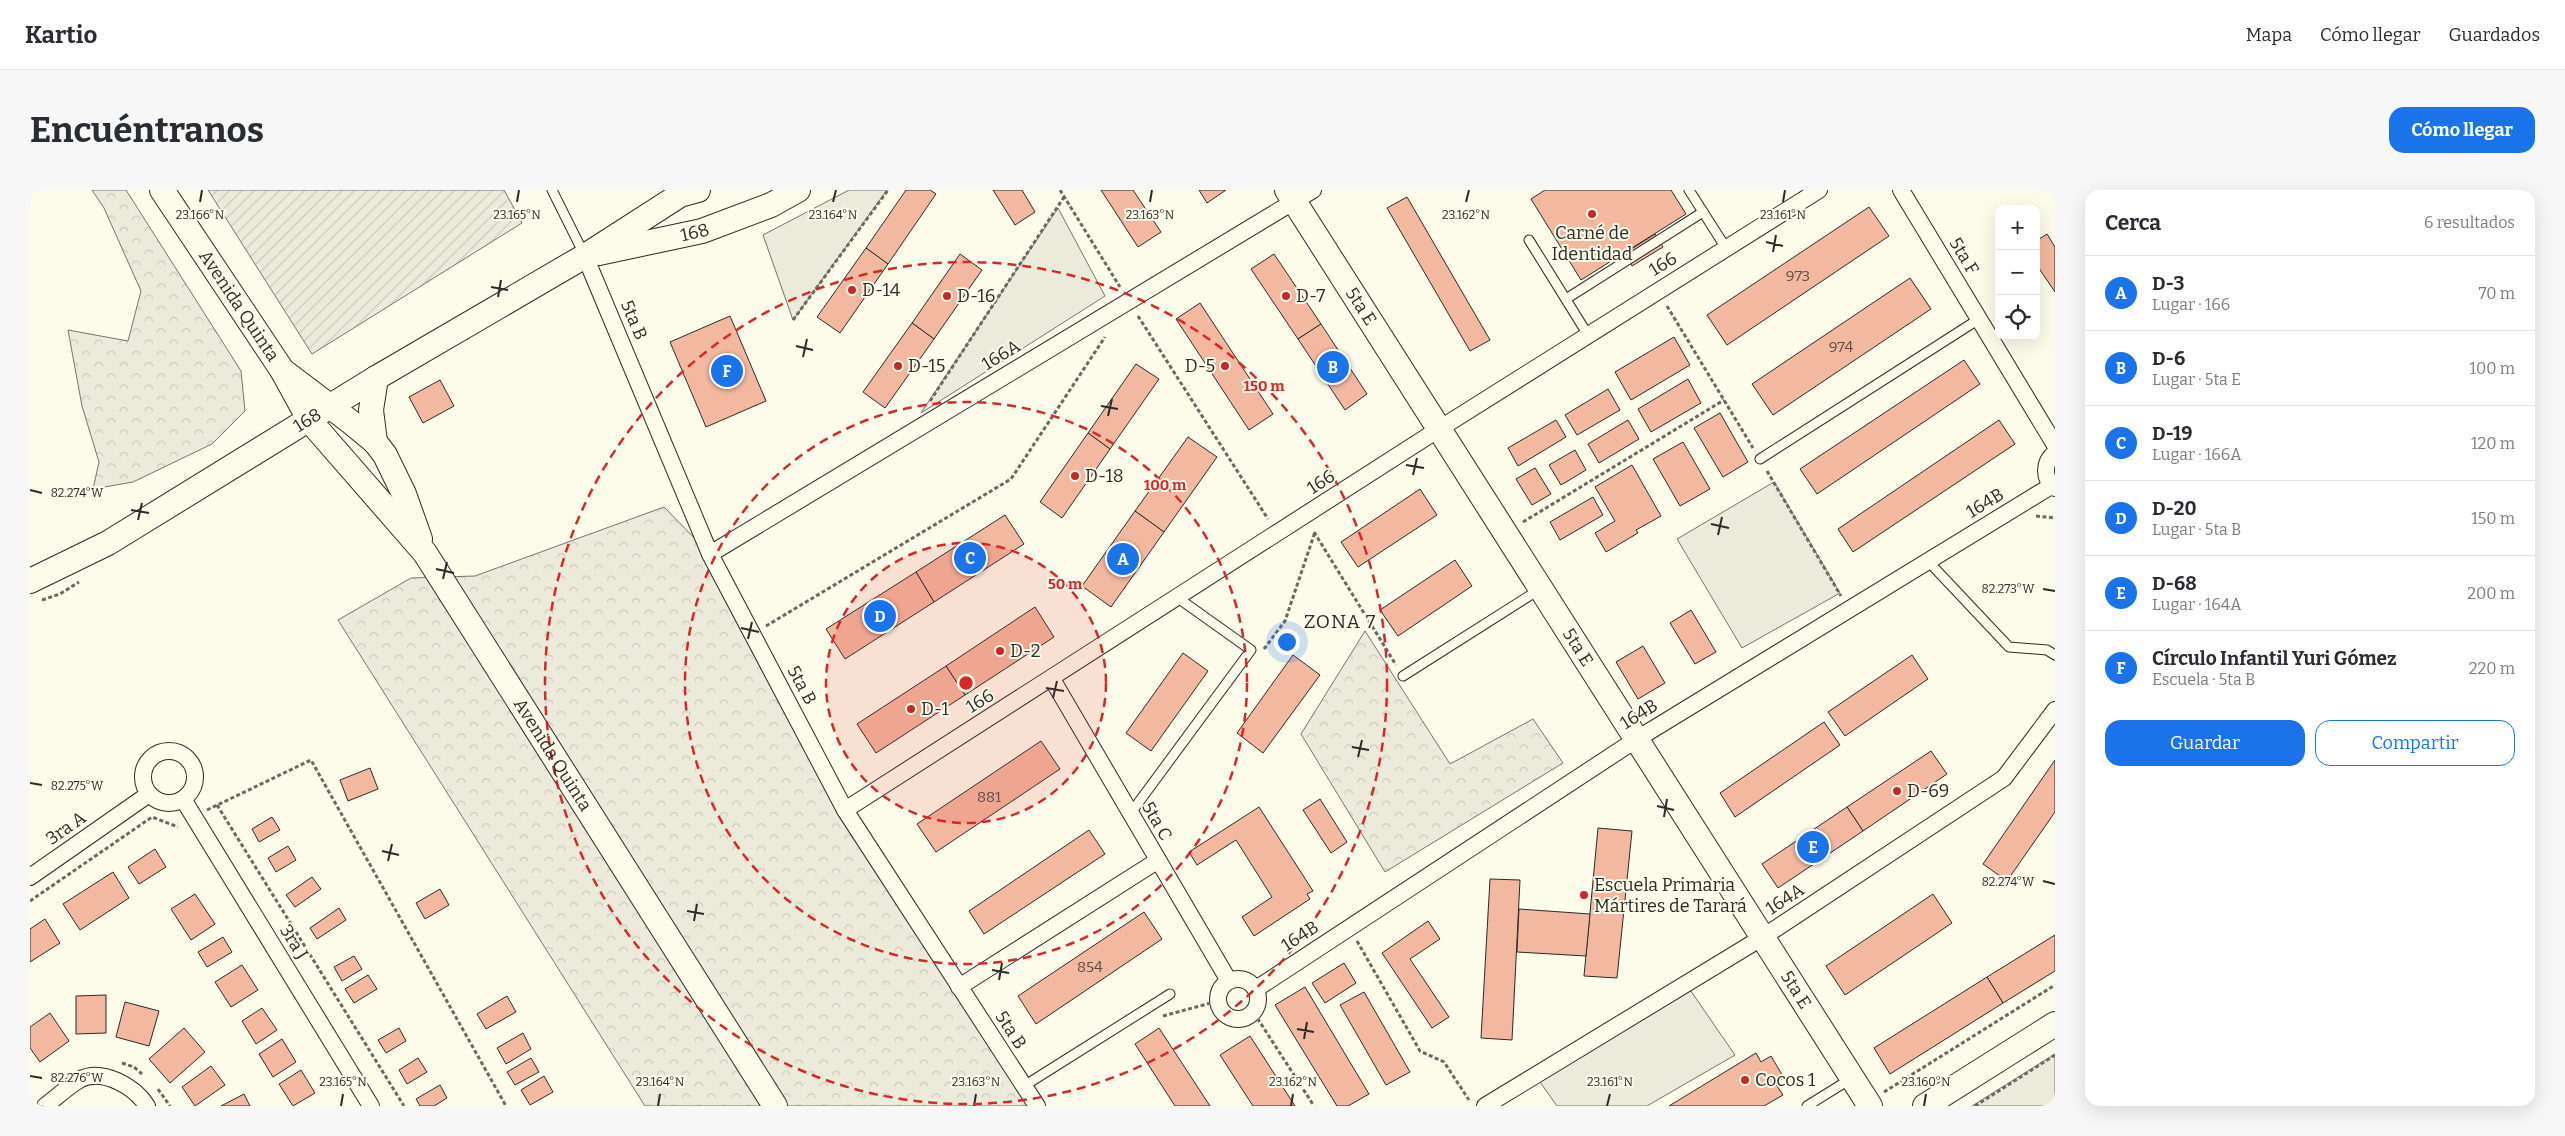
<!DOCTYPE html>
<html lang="es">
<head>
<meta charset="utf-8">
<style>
	:root { --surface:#fff; --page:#f7f7f7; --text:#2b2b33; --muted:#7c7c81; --line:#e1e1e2; --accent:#1a73e8 }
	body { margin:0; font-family:Bitter,serif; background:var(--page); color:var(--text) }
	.controls { position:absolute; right:15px; top:15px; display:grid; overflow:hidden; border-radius:10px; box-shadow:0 5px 20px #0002 }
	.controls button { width:45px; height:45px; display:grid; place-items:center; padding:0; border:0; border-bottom:1px solid var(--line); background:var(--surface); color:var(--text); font:25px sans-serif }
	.you { position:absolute; left:1256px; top:451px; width:18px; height:18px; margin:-12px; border:4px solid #fff; border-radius:50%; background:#1a73e8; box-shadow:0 0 0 8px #1a73e833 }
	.badge { display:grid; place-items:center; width:32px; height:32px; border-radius:50%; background:var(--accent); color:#fff; font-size:16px; font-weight:700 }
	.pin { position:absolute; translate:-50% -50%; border:2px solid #fff; box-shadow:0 1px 5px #0006 }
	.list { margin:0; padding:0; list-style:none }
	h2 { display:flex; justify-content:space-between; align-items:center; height:65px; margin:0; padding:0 20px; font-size:21px }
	h2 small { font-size:16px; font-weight:400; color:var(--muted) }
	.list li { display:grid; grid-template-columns:32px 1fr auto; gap:15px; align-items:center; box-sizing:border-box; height:75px; padding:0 20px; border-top:1px solid var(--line) }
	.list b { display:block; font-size:19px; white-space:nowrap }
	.list p { margin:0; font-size:16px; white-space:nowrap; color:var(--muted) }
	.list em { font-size:16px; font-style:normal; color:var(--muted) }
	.actions { display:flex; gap:10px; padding:15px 20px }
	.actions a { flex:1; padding:11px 0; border:1px solid var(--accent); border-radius:15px; text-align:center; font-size:18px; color:var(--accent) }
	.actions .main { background:var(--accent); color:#fff }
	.icon { flex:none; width:28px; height:28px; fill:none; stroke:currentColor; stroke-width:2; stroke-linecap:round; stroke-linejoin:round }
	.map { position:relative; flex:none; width:2025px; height:916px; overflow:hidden; border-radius:15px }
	header { display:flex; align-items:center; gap:30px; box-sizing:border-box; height:70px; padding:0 25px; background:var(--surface); border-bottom:1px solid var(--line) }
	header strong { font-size:24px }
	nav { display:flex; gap:28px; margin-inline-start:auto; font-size:18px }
	.intro { display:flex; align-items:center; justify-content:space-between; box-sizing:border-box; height:120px; padding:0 30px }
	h1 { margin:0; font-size:35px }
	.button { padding:12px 22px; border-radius:15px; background:var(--accent); color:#fff; font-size:18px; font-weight:700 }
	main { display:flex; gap:30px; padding:0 30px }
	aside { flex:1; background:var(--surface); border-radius:15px; box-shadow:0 5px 20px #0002 }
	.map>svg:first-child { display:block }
</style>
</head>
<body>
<header>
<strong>Kartio</strong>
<nav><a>Mapa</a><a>Cómo llegar</a><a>Guardados</a></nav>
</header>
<div class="intro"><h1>Encuéntranos</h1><a class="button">Cómo llegar</a></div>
<main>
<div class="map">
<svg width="2025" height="916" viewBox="0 0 2025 916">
	<defs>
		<pattern id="forest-crowns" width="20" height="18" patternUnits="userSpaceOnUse" patternTransform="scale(1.25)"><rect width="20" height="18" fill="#ecebdb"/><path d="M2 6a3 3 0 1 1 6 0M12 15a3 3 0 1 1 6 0" fill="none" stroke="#cbcabc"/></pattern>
		<pattern id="garden-furrows" width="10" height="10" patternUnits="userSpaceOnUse" patternTransform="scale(1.25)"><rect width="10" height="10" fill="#ecebdb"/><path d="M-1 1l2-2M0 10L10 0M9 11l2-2" fill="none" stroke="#cbcabc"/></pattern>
	</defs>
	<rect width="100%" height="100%" fill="#fdfbea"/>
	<g fill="#ecebdb" stroke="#74746e">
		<polygon points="819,0 857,0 763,130 733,45"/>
		<polygon points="1028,18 1075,106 891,223"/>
		<polygon points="1744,292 1810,403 1712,458 1647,349"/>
		<polygon points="2025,864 2025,916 1942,916"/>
	</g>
	<g fill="url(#forest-crowns)" stroke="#74746e">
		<polygon points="62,0 96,0 211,181 215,221 182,254 103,292 63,299 69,272 52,216 38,140 98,151 111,101 74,18"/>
		<polygon points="634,317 680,364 816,620 1007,916 615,916 308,430 381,388 445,386"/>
		<polygon points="1335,441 1420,574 1503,529 1533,573 1355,682 1271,544"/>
	</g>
	<polygon fill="url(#garden-furrows)" stroke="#74746e" points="178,0 474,0 492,33 282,164"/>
	<polygon fill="#eceadb" stroke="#74746e" points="1656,794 1705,865 1617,916 1527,916 1505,885"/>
	<g fill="#f2b8a0" stroke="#2b2b2b">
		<polygon points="876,0 900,0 906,4 858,74 836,58"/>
		<polygon points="963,0 992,0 1005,22 985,35"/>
		<polygon points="1071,0 1103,0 1131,42 1108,57"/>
		<polygon points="1169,0 1196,0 1177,13"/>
		<polygon points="1515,0 1641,0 1656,24 1551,90 1501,9"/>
		<polygon points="1377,7 1460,150 1440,161 1357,18"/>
		<polygon points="1839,17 1859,46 1697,155 1677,125"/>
		<polygon points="1625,44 1633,57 1602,76 1595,63"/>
		<polygon points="2017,44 2025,57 2025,102 2006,74 2006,51"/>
		<polygon points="836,58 858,74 810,143 787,127"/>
		<polygon points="930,64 952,80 904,149 882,133"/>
		<polygon points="1244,64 1291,134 1268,149 1221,79"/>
		<polygon points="1880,88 1901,119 1743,225 1722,194"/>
		<polygon points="1170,113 1243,224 1219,240 1146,129"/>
		<polygon points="700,126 736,211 676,237 640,152"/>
		<polygon points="882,133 904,149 855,218 833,202"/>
		<polygon points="1291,134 1337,204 1315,220 1268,149"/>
		<polygon points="1644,147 1660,175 1601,210 1585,182"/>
		<polygon points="1934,170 1950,194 1787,304 1770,279"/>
		<polygon points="1106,174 1129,189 1080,259 1058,243"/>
		<polygon points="1658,189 1671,213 1621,242 1608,219"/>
		<polygon points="410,190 424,216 393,233 379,207"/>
		<polygon points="1578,199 1590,220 1547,245 1535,225"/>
		<polygon points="1690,223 1718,272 1693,287 1664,238"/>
		<polygon points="1526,230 1536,247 1488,276 1478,258"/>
		<polygon points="1598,230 1609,249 1569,273 1558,254"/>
		<polygon points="1969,230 1985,254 1823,362 1808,339"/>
		<polygon points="1058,243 1080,259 1032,328 1010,312"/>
		<polygon points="1158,247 1187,267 1134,342 1105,321"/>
		<polygon points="1653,252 1680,299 1650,316 1623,269"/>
		<polygon points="1545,260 1556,280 1531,295 1519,275"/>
		<polygon points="1602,275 1631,326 1606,340 1608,343 1576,362 1565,343 1585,331 1565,297"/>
		<polygon points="1505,278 1521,304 1502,315 1486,289"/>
		<polygon points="1390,299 1407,325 1328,377 1311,352"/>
		<polygon points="1563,307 1573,325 1530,350 1520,332"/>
		<polygon points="1105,321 1134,342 1081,417 1052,396"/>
		<polygon points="975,325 994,354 904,412 886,382"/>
		<polygon points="1425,370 1442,396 1368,446 1350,420"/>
		<polygon points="886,382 904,412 815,469 796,439"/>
		<polygon points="1005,417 1024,447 935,505 916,476"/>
		<polygon points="1661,420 1686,462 1665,474 1640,433"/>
		<polygon points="1613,456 1635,493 1608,509 1586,472"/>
		<polygon points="1153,463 1178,481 1121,561 1096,543"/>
		<polygon points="1263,465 1290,485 1233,563 1207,543"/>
		<polygon points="1882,465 1898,489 1815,546 1798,522"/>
		<polygon points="916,476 935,505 846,563 827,534"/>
		<polygon points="1794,532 1810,555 1705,627 1690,603"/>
		<polygon points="1011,551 1030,579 906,662 887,634"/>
		<polygon points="1901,561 1917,584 1833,641 1817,617"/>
		<polygon points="2025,570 2025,622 1977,691 1953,674"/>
		<polygon points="340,578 348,599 318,611 310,590"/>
		<polygon points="1290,609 1317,652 1301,663 1273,620"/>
		<polygon points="1229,617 1283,701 1277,704 1280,709 1224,746 1212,727 1242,707 1206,650 1167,675 1159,662"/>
		<polygon points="1817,617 1833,641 1748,698 1732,674"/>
		<polygon points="242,627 250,640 229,652 222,639"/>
		<polygon points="1568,638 1602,641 1587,788 1554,786"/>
		<polygon points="1059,640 1075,664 954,744 939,721"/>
		<polygon points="258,656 266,670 246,682 238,668"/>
		<polygon points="125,659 136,677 109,694 98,677"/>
		<polygon points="83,682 99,708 50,740 33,714"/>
		<polygon points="282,687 291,699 265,717 256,705"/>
		<polygon points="1460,689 1490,690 1482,850 1451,848"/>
		<polygon points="410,699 419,715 395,729 386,713"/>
		<polygon points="165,704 185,734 161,750 141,719"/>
		<polygon points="1903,704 1922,733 1815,805 1796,776"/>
		<polygon points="309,718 316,730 287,749 280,738"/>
		<polygon points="1489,719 1560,724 1556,766 1487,762"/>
		<polygon points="1114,722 1132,749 1006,834 988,806"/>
		<polygon points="15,729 30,753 0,772 0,739"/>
		<polygon points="1398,731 1410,749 1380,769 1419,827 1402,838 1352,763"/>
		<polygon points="2025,745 2025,781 1973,813 1957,787"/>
		<polygon points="193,747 202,762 177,777 168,762"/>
		<polygon points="324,766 332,779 312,791 304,777"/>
		<polygon points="1314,773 1326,793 1295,813 1282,793"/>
		<polygon points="212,775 228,800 201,817 185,792"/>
		<polygon points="338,785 347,799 324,813 315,799"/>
		<polygon points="1957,787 1973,813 1860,884 1844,858"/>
		<polygon points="1275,797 1339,904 1318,916 1307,916 1245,815"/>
		<polygon points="1334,802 1380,882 1356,895 1310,815"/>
		<polygon points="76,805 76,843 46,844 46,806"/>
		<polygon points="477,806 486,822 456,839 447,824"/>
		<polygon points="95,812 129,821 119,856 86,847"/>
		<polygon points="232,818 247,840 226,854 212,831"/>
		<polygon points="20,823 39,851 10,872 0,858 0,837"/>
		<polygon points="154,838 175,862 140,893 119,869"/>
		<polygon points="369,838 376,851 356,863 348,850"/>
		<polygon points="1129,838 1180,916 1145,916 1105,854"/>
		<polygon points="493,843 501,859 476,874 467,858"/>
		<polygon points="1220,846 1265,916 1223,916 1190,865"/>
		<polygon points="252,849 266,872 243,887 229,864"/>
		<polygon points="1726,863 1731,872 1741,866 1754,888 1745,893 1753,905 1734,916 1639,916"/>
		<polygon points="388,868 397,882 377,894 369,880"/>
		<polygon points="501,868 509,882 485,895 477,882"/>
		<polygon points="181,876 195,895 165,916 152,897"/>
		<polygon points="271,880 285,903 263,916 249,894"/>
		<polygon points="514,886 523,902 500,915 491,900"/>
		<polygon points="410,895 417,908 404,916 390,916 386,909"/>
		<polygon points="214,904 220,916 191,916"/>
	</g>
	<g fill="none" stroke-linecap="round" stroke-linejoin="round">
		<defs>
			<g id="lane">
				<polyline points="522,0 554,64"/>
				<polyline points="1659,0 1696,58"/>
				<polyline points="1499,50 1558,145"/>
				<polyline points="1536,109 1673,22"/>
				<polyline points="1730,269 1949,129"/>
				<polyline points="1897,370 1979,457 2017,460 2025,465"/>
				<polyline points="1373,486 1510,399"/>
				<polyline points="1100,624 1221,460 1148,408"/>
				<polyline points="994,896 1140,804"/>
				<polyline points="1777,916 1822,888"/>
			</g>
			<g id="street">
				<polyline points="1871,0 2025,255"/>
				<polyline points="555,66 680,364 815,620 1007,916"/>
				<path d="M2025,263C2013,272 2013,289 2025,298"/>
				<polyline points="680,364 1283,0"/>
				<polyline points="1022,489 1199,791"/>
				<circle cx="139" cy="587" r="26"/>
				<polyline points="153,609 341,916"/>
				<polyline points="815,620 1409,239 1789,0"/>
				<polyline points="0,687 119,604"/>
				<circle cx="1208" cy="809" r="20"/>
				<polyline points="929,797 1127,671"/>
				<polyline points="1226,799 1607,549 2021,296"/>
				<path d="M15,916C26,908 37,897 49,890C72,877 105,897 117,916"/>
				<polyline points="1455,916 1733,747 1974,588 2025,520"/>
			</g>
			<g id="secondary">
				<path id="s1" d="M132,0L252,180L322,233L345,252L355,265L374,304L390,349"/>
				<path id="s2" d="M1257,0L1840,916"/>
				<path id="s3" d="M569,63L672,41L741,15L768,0"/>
				<path id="s4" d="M252,180L280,231L395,363L745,916"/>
				<polyline points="345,252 341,220 346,188"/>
				<path id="s5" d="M0,391L78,353L346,188L555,66L650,5L668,0"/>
				<polyline points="1895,916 2025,834"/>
			</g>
		</defs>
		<use href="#lane" stroke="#2b2b2b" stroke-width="11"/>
		<use href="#street" stroke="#2b2b2b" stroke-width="18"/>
		<use href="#secondary" stroke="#2b2b2b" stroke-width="26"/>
		<g stroke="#6a6964" stroke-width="3" stroke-dasharray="4 2.5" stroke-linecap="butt">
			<polyline points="1030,0 1090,97"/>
			<polyline points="1637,116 1723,258"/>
			<polyline points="1108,126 1238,329"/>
			<polyline points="763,130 858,0"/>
			<polyline points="900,211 1034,7"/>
			<polyline points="1737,281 1811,406"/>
			<polyline points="2006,326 2025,328"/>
			<polyline points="1493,332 1694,210"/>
			<polyline points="1284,342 1366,475"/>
			<polyline points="12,410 30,404 49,392"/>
			<polyline points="736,436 981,289 1075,147"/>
			<polyline points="1234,459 1255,431 1285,342"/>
			<polyline points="187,615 374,916"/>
			<polyline points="177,620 281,570 476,916"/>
			<polyline points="0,711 122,627 148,637"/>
			<polyline points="1327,751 1390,861 1414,872 1439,910"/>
			<polyline points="1224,823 1284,916"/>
			<polyline points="1133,826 1188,811"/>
			<polyline points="92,873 104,877 112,884"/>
			<polyline points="128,899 140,916"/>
			<polyline points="1854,902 2025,795"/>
			<polyline points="1945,916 2025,865"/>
		</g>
		<use href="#lane" stroke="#fdfbea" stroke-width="9"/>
		<use href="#street" stroke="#fdfbea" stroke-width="16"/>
		<use href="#secondary" stroke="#fdfbea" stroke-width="24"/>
	</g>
	<path fill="none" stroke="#2b2b2b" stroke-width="2" d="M170,12L172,0M487,12L489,0M803,12L806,0M1120,12L1122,0M1436,12L1439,0M1753,12L1755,0M1736,52L1753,56M1743,62L1746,45M461,97L478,100M468,107L471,90M766,156L783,160M773,167L777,149M1071,216L1088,219M1078,226L1082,209M1376,275L1394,278M1383,285L1387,268M0,300L12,303M101,320L119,323M108,330L112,313M1681,334L1699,338M1688,345L1692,327M406,379L424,383M413,389L417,372M2013,399L2025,401M711,438L729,442M718,449L722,432M1016,498L1034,501M1023,508L1027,491M1322,557L1339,560M1328,567L1332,550M0,593L12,595M1627,616L1644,620M1634,627L1637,609M352,661L369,665M358,671L362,654M2013,691L2025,694M657,721L674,724M664,731L667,714M962,780L979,783M969,790L972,773M1267,839L1284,842M1274,849L1277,832M0,886L12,888M311,916L313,904M628,916L630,904M944,916L946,904M1261,916L1263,904M1577,916L1580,904M1894,916L1896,904"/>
	<circle cx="936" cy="493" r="140" fill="#d62828" fill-opacity=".12"/>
	<g fill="none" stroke="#d62828" stroke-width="2.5" stroke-dasharray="9 6">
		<circle cx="936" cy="493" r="140"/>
		<circle cx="936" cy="493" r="281"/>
		<circle cx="936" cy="493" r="421"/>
	</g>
	<g fill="#c62828" stroke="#fdfbea" stroke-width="2">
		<circle cx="1562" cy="24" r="5"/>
		<circle cx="822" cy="100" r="5"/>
		<circle cx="917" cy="106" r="5"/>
		<circle cx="1256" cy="106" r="5"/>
		<circle cx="868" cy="176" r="5"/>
		<circle cx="1195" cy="176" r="5"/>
		<circle cx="1045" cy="286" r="5"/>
		<circle cx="970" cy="461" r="5"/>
		<circle cx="881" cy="519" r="5"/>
		<circle cx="1867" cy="601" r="5"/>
		<circle cx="1554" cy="705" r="5"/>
		<circle cx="1715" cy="890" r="5"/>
	</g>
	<g text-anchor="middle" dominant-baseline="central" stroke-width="4" stroke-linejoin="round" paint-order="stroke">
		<g font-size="15" fill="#5d4e48">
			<text x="1768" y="86">973</text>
			<text x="1811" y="157">974</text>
			<text x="959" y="607">881</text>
			<text x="1060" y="777">854</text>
		</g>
		<g font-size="18" fill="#2b2b2b" stroke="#fdfbea">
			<text stroke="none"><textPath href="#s3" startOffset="98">168</textPath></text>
			<text transform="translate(1934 66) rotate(59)">5ta F</text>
			<text transform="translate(1633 74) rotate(-32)">166</text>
			<text stroke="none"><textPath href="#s1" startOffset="139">Avenida Quinta</textPath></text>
			<text stroke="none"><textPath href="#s2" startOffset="138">5ta E</textPath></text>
			<text transform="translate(604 130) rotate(67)">5ta B</text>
			<text transform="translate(971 165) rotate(-31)">166A</text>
			<text stroke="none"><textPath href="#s5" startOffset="321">168</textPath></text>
			<text transform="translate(1291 292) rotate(-33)">166</text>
			<text transform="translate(1955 313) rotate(-31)">164B</text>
			<text stroke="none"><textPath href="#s2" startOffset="542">5ta E</textPath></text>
			<text transform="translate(772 495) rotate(62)">5ta B</text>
			<text transform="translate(950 511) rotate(-32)">166</text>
			<text transform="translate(1609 524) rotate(-32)">164B</text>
			<text stroke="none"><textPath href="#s4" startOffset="472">Avenida Quinta</textPath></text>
			<text transform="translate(1127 631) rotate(60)">5ta C</text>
			<text transform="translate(36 638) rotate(-35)">3ra A</text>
			<text transform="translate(1755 709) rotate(-33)">164A</text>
			<text transform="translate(1270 746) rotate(-33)">164B</text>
			<text transform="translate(264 752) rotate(58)">3ra J</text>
			<text stroke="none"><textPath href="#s2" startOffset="948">5ta E</textPath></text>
			<text transform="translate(981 840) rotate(57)">5ta B</text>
		</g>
		<g font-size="18" fill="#2b2b2b" stroke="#fdfbea" text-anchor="start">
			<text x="1562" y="43" text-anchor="middle">Carné de<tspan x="1562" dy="21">Identidad</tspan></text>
			<text x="832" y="100">D-14</text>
			<text x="927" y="106">D-16</text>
			<text x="1266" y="106">D-7</text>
			<text x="878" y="176">D-15</text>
			<text x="1185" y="176" text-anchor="end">D-5</text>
			<text x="1055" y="286">D-18</text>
			<text x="980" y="461">D-2</text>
			<text x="891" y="519">D-1</text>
			<text x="1877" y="601">D-69</text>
			<text x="1564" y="695">Escuela Primaria<tspan x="1564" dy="21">Mártires de Tarará</tspan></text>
			<text x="1725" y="890">Cocos 1</text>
		</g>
		<g font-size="19" letter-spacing="1" fill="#2b2b2b" stroke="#fdfbea">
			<text x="1310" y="431">ZONA 7</text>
		</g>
	</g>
	<g font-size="12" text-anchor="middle" fill="#2b2b2b" stroke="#fdfbea" stroke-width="4" stroke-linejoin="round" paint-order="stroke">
		<text x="170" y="29">23.166°N</text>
		<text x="487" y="29">23.165°N</text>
		<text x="803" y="29">23.164°N</text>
		<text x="1120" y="29">23.163°N</text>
		<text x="1436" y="29">23.162°N</text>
		<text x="1753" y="29">23.161°N</text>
		<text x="47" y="307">82.274°W</text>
		<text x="1978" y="403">82.273°W</text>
		<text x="47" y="600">82.275°W</text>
		<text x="1978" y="696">82.274°W</text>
		<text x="47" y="892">82.276°W</text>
		<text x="313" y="896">23.165°N</text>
		<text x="630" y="896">23.164°N</text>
		<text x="946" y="896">23.163°N</text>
		<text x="1263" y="896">23.162°N</text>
		<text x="1580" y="896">23.161°N</text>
		<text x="1896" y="896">23.160°N</text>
	</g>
	<circle cx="936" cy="493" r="8" fill="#d62828" stroke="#fdfbea" stroke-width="2.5"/>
	<g font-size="15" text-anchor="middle" font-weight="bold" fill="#d62828" stroke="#fdfbea" stroke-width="4" stroke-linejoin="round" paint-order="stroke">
		<text x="1234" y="201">150 m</text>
		<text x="1135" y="300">100 m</text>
		<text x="1035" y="399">50 m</text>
	</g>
</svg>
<div class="controls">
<button>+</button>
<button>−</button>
<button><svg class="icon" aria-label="locate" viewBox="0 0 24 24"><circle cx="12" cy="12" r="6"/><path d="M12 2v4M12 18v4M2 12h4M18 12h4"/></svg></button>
</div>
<div class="you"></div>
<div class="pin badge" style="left:1093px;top:369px">A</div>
<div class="pin badge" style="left:1303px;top:177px">B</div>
<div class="pin badge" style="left:940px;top:368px">C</div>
<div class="pin badge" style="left:850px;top:426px">D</div>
<div class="pin badge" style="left:1783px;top:657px">E</div>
<div class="pin badge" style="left:697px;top:181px">F</div>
</div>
<aside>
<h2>Cerca<small>6 resultados</small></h2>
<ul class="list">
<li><span class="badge">A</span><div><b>D-3</b><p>Lugar · 166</p></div><em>70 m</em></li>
<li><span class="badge">B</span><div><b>D-6</b><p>Lugar · 5ta E</p></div><em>100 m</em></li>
<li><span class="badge">C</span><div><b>D-19</b><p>Lugar · 166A</p></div><em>120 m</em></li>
<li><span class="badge">D</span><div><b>D-20</b><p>Lugar · 5ta B</p></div><em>150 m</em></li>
<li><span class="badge">E</span><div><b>D-68</b><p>Lugar · 164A</p></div><em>200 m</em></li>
<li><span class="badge">F</span><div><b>Círculo Infantil Yuri Gómez</b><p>Escuela · 5ta B</p></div><em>220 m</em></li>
</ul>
<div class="actions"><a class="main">Guardar</a><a>Compartir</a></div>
</aside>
</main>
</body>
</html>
